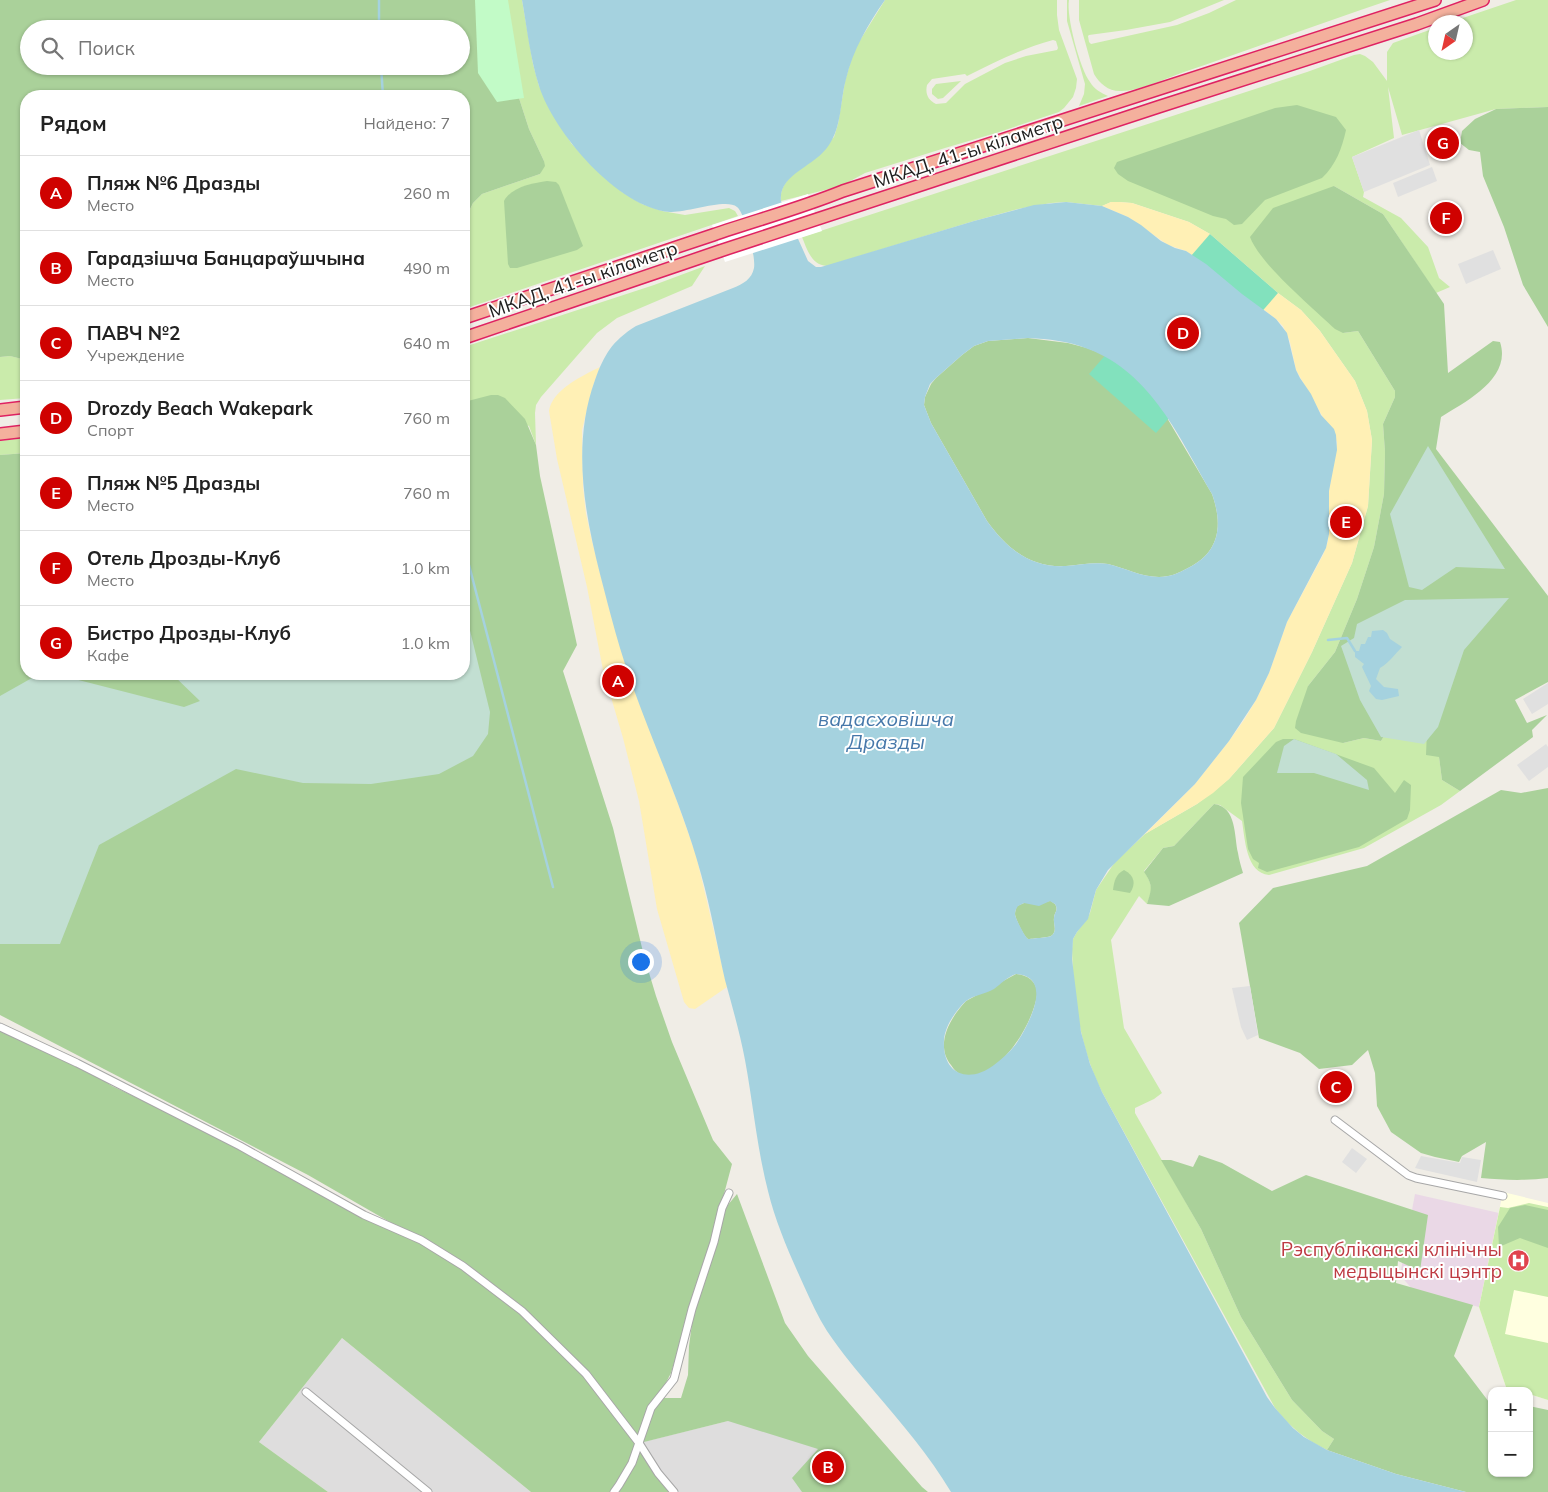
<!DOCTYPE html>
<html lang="ru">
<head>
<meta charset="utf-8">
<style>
	:root { --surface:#fff; --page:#f2f2f2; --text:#222; --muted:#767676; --line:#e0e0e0; --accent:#cf0100 }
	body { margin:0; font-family:Mulish,sans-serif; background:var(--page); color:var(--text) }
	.controls { position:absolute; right:15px; bottom:15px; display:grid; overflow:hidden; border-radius:10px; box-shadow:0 1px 4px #0004 }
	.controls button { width:45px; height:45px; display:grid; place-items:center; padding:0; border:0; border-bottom:1px solid var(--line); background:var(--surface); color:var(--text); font:25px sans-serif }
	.compass { position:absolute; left:1428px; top:15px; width:45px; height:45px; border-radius:50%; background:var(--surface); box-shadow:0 1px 4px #0004; rotate:214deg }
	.you { position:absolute; left:640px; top:961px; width:18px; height:18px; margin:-12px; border:4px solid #fff; border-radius:50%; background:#1a73e8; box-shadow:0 0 0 8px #1a73e833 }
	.badge { display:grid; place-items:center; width:32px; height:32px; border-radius:50%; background:var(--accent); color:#fff; font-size:16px; font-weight:700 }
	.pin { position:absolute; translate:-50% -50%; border:2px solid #fff; box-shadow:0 1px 5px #0006 }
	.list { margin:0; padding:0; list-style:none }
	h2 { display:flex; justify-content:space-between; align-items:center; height:65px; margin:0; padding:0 20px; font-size:21px }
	h2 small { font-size:16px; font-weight:400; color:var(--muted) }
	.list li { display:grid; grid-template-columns:32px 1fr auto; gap:15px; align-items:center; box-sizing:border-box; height:75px; padding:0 20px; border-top:1px solid var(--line) }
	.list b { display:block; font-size:19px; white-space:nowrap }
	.list p { margin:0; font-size:16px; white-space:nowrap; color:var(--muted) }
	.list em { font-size:16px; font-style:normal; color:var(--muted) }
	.icon { flex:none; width:28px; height:28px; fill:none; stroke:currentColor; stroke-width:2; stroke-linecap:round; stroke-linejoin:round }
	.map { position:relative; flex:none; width:1548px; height:1492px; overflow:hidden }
	.search { position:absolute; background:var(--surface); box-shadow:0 1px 4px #0004; left:20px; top:20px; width:450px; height:55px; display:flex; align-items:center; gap:12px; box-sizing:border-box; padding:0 18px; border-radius:28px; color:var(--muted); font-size:19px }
	.panel { position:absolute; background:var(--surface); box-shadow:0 1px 4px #0004; left:20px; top:90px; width:450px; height:590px; border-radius:20px }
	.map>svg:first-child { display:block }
</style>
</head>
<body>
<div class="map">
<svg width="1548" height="1492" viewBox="0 0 1548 1492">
	<rect width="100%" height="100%" fill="#f0ede6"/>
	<g fill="#dedddd">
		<polygon points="342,1338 531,1492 328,1492 259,1442"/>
		<polygon points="728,1421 828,1425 884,1492 676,1492 639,1443"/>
	</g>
	<polygon fill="#ead8e6" points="1415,1194 1499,1213 1479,1307 1413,1290 1400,1275"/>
	<polygon fill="#ffffe0" points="1503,1192 1548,1203 1548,1400 1529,1394 1529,1391 1518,1391 1506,1387 1479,1307"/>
	<g fill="#caebab" fill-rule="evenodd">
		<polygon points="499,0 522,0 533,64 539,86 571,143 585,158 622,192 642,204 662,211 685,215 729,208 735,211 738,216 464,309 464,261 470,209 473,203 482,194 540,174 544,161 529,129 508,64"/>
		<path d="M885,0H1057V15L1059,30L1077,79L1076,88L1073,97L1064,108L1059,112L996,133L945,148L865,173L841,186L781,201C780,191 783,186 789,178L834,137L838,124L845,81L852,57L857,45ZM1053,40L1056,41L1058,48L1057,50L1026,56L1005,63L965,84L946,103L936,104C928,100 925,94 927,85L932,79L965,74L967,76C995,62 1023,48 1053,40Z"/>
		<path d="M1067,0H1069C1066,16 1080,69 1090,82C1094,89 1101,93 1108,96L1079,106L1084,94L1085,84L1067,21Z"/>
		<path d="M1079,0H1224L1170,22L1126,30L1089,35L1088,36L1089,42L1091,44L1177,25L1209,13L1236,0H1390C1321,23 1253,49 1184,72C1167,78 1139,91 1122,91C1109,92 1100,84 1094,74L1079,20Z"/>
		<path d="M1516,0H1548V107L1496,109L1402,135L1388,87L1394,138L1352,157L1364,192L1363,197L1401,218L1428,247L1439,278L1450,287L1436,293L1383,214L1334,186L1343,333L1358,331L1395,391V397L1383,424L1385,452L1384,494L1374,547L1357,599L1335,652L1308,686L1343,743L1364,738L1381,741L1394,720L1419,721L1439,757L1442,780L1460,791L1441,805L1364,848L1269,875C1246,873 1245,839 1242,821L1220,805L1214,804L1174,846L1163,848L1144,871C1153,886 1153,889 1147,904L1139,896L1111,940L1124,1028L1162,1093L1154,1099L1135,1108V1113L1201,1229L1241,1317L1292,1400L1322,1431L1334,1439L1327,1450C1306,1440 1290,1427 1275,1408L1102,1092C1080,1048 1073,998 1072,949L1073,939L1077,932L1087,919L1090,913L1096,890L1115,862L1145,834L1197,804L1229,779L1274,728L1312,652L1352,563L1368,506L1372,440L1367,411L1355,381L1320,331L1301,310L1278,293L1210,234L1189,222L1132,203L1119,202H1111L1102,206L1066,202L1051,203L1018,209L974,221L827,266C811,265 807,249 802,237L1307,72L1354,55L1360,54L1365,56L1373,62L1387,81V52L1393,43L1435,28L1436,52H1466V22H1451Z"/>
		<polygon points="961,81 943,98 938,99 932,94 932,89 936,84"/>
		<polygon points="705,266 692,286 617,318 597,333 541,397 536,405 535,413 536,445 529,426 468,402 464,402 464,347 654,285"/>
		<polygon points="10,356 26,360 26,398 0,400 0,357"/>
		<polygon points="26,438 26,453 0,455 0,441"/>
		<polygon points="1529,1203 1548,1207 1548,1297 1514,1290 1505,1334 1548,1343 1548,1400 1529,1394 1529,1391 1518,1391 1506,1387 1479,1307 1500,1207 1508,1208"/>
	</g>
	<g fill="#aad19a" fill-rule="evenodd">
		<path d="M0,0H499L508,64L529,129L544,161L545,166L540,174L482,194L473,203L470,209L464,261V96H26V360L10,356L0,357ZM29,29H461V66H29Z"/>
		<path d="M1297,105L1336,117L1346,130C1342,148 1336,165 1322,178L1265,200L1242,224L1234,225L1226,219L1213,216L1128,181L1118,174L1114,168L1117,162L1275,108Z"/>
		<polygon points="1548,107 1548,327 1523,285 1504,227 1483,176 1480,152 1469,150 1460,143 1462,131 1475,119 1496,109"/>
		<path d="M547,181L556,182L559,185L583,246L577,250L517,268H510L508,264L504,201C511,187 533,183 547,181Z"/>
		<path d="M1334,186L1383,214L1444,304L1448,373L1493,341L1500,342C1512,378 1467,401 1441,417L1436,449L1548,596V682L1515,700L1527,723L1547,715L1532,730L1533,737L1460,791L1442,780L1439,757L1426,755L1427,731L1394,720L1381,741L1364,738L1343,743L1301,733L1295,728L1296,721L1308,686L1335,652L1357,599L1374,547L1384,494L1385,452L1383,424L1395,397V391L1358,331L1343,333L1335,329C1312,307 1260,264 1250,237L1273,208Z"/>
		<path d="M1028,338L1068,343L1087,348L1102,354L1120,365L1160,406L1212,494C1223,525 1220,552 1188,568C1179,573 1170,577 1159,577C1141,577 1125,568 1108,564C1094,562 1080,565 1066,566C1031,568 1007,549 987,521L931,423L924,405L925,397L931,384L936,378L962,355L974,346L988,341Z"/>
		<polygon points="491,395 498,395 505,398 525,419 536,445 540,476 577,645 563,671 613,828 644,956 656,996 672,1042 713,1140 732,1164 712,1239 671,1373 658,1398 681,1398 688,1375 689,1346 694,1309 722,1212 737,1194 785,1323 808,1356 922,1487 928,1492 802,1492 792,1478 818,1449 728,1421 640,1443 676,1492 531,1492 342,1338 259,1442 328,1492 0,1492 0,1027 77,1063 112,1086 240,1146 364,1215 414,1236 308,1175 0,1015 0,455 26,453 26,674 464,674 464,402"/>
		<polygon points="1283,739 1294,739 1374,768 1395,793 1404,780 1411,785 1410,810 1407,819 1359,847 1267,872 1258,868 1259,863 1253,859 1248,849 1241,803 1243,777 1276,742"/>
		<path d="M1548,788V1178C1525,1181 1503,1180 1481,1178L1486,1142L1462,1156L1459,1162L1435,1157L1421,1153L1391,1132L1377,1106L1375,1073L1368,1050L1352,1065L1319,1069L1300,1053L1259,1038L1239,923L1273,888L1367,866L1501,790L1521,793Z"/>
		<path d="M1214,804C1237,807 1234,836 1238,853C1239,860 1241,866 1243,873L1169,906L1147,904C1152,889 1153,885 1144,872L1163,848L1174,846Z"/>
		<path d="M1124,870C1135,876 1136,884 1130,893L1113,890C1114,881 1116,874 1124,870Z"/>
		<path d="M1051,901C1053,903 1055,903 1056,906C1058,911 1054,913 1054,918C1053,924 1058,931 1051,936C1049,937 1031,939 1028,939C1024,937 1015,918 1015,914C1015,911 1016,909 1017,906L1024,903Z"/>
		<path d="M1016,974C1028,975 1038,982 1037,995C1033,1024 1000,1079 966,1076C959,1075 954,1070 951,1065C934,1044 951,1017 966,1001Z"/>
		<polygon points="1199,1155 1222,1163 1272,1191 1306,1175 1428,1215 1420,1271 1398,1261 1396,1283 1473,1305 1454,1356 1492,1406 1492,1473 1529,1473 1529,1406 1548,1410 1548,1492 1466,1492 1396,1474 1327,1450 1334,1439 1322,1431 1292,1400 1241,1317 1201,1229 1161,1160 1171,1160 1193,1167"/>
		<polygon points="1525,1205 1548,1210 1548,1248 1520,1238 1499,1247 1498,1227 1510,1208"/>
	</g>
	<g fill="#c2dfd2">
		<polygon points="1428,446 1505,569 1456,567 1422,590 1409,587 1390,514"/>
		<polygon points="1509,598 1464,650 1438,727 1424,744 1381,737 1360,700 1341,646 1354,638 1357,624 1405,600"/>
		<polygon points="464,606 490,712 488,734 473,756 439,774 371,784 303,783 236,769 99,845 60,944 0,944 0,696 39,674 55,674 184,707 200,701 172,674 464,674"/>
		<polygon points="1294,739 1336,754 1367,780 1369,790 1314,773 1277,773 1284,746"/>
	</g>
	<g fill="#fff0b5">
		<polygon points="1111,202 1119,202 1132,203 1189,222 1210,234 1278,293 1301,310 1320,331 1355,381 1367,411 1372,440 1368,506 1352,563 1312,652 1274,728 1229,779 1213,793 1197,804 1145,834 1195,784 1229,741 1244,720 1256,700 1269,673 1287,622 1323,555 1328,541 1329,491 1337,442 1296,370 1290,342 1283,326 1276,319 1186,251 1168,245 1128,217 1102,206"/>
		<path d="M600,367L593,386L582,430L583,487L586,514L592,541L609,608L635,691L677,801L696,855L727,987L695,1009L689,1008L684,1002L657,909L639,801L623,738L603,670L587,587L557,459L549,411C552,390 582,376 600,367Z"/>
	</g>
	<polygon fill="#c2fbc7" points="475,0 508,0 524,98 497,102 478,73"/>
	<polygon fill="#82e1bd" points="1210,234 1278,293 1156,433 1089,374"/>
	<g fill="#e0e0e0">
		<polygon points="1419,130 1430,165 1364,192 1352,157"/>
		<polygon points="1432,167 1437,181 1398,197 1393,183"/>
		<polygon points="1493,250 1501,269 1466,284 1458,264"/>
		<polygon points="1548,683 1548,704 1532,714 1523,699"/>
		<polygon points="1546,744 1548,747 1548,767 1529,781 1517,765"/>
		<polygon points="1250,986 1258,1035 1247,1040 1241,1027 1232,988"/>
		<polygon points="1352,1148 1367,1159 1356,1173 1342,1162"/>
		<polygon points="1421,1156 1460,1163 1462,1157 1481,1160 1477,1182 1415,1168"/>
	</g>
	<g fill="#a5d2df" fill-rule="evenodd">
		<path d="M522,0H885C868,24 853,50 846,79C840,101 842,126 829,145C815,167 778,174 781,201L808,261L816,267H821L974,221L1034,205L1066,202L1102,206L1128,217L1141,225L1161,241L1175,248L1186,251L1206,264L1242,294L1276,319L1287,333L1296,370L1300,378L1311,394L1321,415L1334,429L1336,435L1337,450L1329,491V534L1326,548L1287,622L1269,673L1256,700L1229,741L1195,784L1108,870L1096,890L1088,919L1077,932L1073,939L1072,959L1081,1032L1090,1064L1102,1092L1267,1397L1275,1408L1293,1428L1304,1437L1327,1450L1396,1474L1466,1492H951C929,1455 902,1424 874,1391C858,1372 841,1352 827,1331C818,1317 811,1301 804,1286C790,1255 776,1224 768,1191C757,1148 753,1103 745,1060C740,1033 732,1006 725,980C717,945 711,909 701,874C684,811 656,751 634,690C620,652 610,613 600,574C584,511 572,443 595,380C604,355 612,341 636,326L733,288C743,284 752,279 754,268C756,257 745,213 737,207C726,198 687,213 670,212C618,208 554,133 539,86C530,58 527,28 522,0ZM1028,338C1048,339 1069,341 1088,349C1152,373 1180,439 1212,494C1223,525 1220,552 1188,568C1179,573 1170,577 1159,577C1141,577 1125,568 1108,564C1094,562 1080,565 1066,566C1031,568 1007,549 987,521L931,423L924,405L925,397L930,384L936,378L962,355L974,346L988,341ZM1050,901C1053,903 1055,903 1056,906C1058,911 1054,913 1054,918C1053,924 1058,931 1051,936C1050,937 1030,939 1028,939C1025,937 1015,918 1015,914C1015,911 1016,909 1018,906L1024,903L1039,906ZM1016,974C1055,977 1028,1026 1016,1044C1010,1052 1002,1059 994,1065C969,1084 942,1075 944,1040C945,1026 956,1010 966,1001C974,995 985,994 994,989C1001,984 1007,977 1016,974Z"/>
		<path d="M1383,630L1387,633L1390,639L1402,647C1394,655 1390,662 1380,668L1376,679L1384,687L1398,689L1399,696L1382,700L1376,699L1369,691L1371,686L1362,667L1364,664L1355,657V651H1359L1361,644H1365L1368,637H1371L1372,631Z"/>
	</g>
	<polygon fill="#fff" points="808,194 822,231 725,262 712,225"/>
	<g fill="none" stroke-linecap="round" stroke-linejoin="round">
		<g stroke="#a5d2df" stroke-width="2.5">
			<polyline points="379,29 379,0"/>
			<polyline points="381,66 383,96"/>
			<polyline points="464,546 553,887"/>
			<polyline points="1328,640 1347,638 1355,651"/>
		</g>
		<defs>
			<g id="minor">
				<polyline points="0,1027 77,1063 240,1146 364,1215 421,1240 463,1266 522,1311 586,1374 639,1443 658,1473 674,1492"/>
				<polyline points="1335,1120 1408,1175 1416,1178 1503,1196"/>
				<polyline points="306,1392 428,1492"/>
				<polyline points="614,1492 619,1485 632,1463 651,1408 674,1379 692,1309 714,1242 722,1208 729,1193"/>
			</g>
			<g id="trunk">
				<path d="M464,318C547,291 630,263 713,235C757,220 801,208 843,191L1435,0"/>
				<polyline points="464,338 720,251 1158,107 1417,24 1483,0"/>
				<polyline points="0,410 26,407"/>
				<polyline points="0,434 26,431"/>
			</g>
		</defs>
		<use href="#minor" stroke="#a7a7a7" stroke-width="9"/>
		<use href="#trunk" stroke="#df2262" stroke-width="14"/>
		<use href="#minor" stroke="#fff" stroke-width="7"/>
		<use href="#trunk" stroke="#f4b09d" stroke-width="11"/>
	</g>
	<defs>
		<symbol id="hospital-disc" viewBox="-11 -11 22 22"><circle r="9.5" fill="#e0444e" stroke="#fff"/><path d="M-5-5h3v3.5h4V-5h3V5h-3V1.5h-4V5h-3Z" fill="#fff"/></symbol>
	</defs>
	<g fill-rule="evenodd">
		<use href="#hospital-disc" x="1506" y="1248" width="25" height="25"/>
	</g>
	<g text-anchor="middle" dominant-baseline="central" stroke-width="4" stroke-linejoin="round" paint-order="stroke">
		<g font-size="19" fill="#202020" stroke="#fff">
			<text transform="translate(968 151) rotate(-18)">МКАД, 41-ы кіламетр</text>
			<text transform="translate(583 279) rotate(-19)">МКАД, 41-ы кіламетр</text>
		</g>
		<g font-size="19" fill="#be3a42" stroke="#fff" text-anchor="end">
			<text x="1502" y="1249">Рэспубліканскі клінічны<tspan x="1502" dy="22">медыцынскі цэнтр</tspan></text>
		</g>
		<g font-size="20" font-style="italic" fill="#4678aa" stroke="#fff">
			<text x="886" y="718">вадасховішча<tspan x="886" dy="23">Дразды</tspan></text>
		</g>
	</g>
</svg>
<div class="controls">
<button>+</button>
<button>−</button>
</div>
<svg class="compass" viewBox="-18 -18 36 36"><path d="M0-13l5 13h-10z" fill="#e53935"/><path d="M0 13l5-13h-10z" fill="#767676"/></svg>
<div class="you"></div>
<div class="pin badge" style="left:618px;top:681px">A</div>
<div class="pin badge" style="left:828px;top:1467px">B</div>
<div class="pin badge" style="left:1336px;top:1087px">C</div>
<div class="pin badge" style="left:1183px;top:333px">D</div>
<div class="pin badge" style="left:1346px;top:522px">E</div>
<div class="pin badge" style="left:1446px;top:218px">F</div>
<div class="pin badge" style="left:1443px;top:143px">G</div>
<div class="search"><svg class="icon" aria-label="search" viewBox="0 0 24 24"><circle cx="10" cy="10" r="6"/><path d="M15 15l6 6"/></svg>Поиск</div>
<section class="panel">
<h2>Рядом<small>Найдено: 7</small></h2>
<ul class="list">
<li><span class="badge">A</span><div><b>Пляж №6 Дразды</b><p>Место</p></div><em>260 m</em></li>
<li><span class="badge">B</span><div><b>Гарадзішча Банцараўшчына</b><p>Место</p></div><em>490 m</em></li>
<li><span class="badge">C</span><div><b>ПАВЧ №2</b><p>Учреждение</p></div><em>640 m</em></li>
<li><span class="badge">D</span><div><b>Drozdy Beach Wakepark</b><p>Спорт</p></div><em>760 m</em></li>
<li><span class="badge">E</span><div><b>Пляж №5 Дразды</b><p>Место</p></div><em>760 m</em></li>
<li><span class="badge">F</span><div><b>Отель Дрозды-Клуб</b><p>Место</p></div><em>1.0 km</em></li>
<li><span class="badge">G</span><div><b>Бистро Дрозды-Клуб</b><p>Кафе</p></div><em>1.0 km</em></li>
</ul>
</section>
</div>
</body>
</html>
